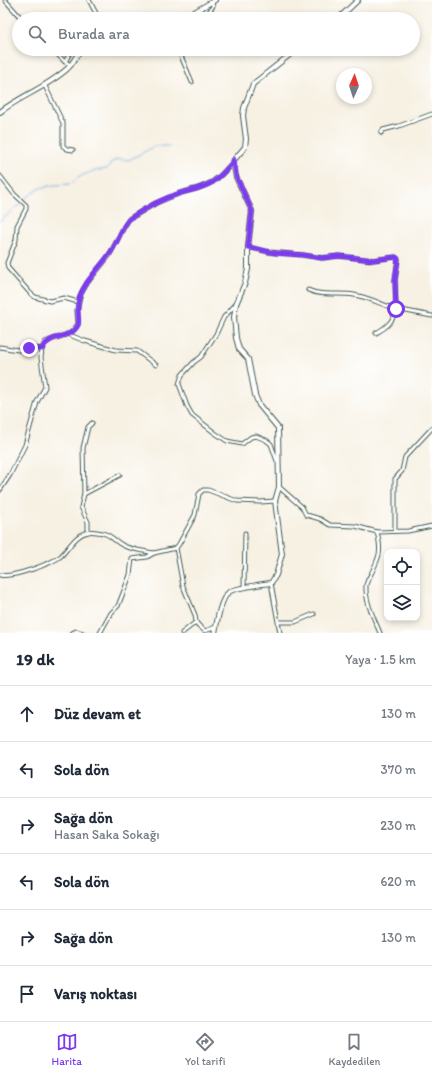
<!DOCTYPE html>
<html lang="tr">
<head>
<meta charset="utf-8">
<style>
	:root { --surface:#fff; --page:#f2f2f3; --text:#1f2937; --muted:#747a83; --line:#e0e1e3; --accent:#7c3aed }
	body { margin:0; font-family:Itim,sans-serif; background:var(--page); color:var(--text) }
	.controls { position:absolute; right:12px; bottom:12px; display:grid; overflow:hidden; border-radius:8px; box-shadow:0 2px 6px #0003 }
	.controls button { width:36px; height:36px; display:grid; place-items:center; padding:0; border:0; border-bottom:1px solid var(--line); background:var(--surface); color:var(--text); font:20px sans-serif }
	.compass { position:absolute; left:336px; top:68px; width:36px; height:36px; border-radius:50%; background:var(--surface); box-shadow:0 2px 6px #0003; rotate:3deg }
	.stop { position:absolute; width:12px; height:12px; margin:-9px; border:3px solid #7c3aed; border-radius:50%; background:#fff }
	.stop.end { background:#7c3aed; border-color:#fff; box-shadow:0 1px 4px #0008 }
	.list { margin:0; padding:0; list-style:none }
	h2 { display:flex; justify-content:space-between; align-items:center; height:52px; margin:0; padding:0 16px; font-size:17px }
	h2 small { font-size:13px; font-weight:400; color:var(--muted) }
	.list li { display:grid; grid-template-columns:26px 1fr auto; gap:12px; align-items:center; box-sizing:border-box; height:56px; padding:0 16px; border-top:1px solid var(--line) }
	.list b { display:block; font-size:15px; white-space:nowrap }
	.list p { margin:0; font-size:13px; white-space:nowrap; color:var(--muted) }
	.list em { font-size:13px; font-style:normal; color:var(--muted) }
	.icon { flex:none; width:22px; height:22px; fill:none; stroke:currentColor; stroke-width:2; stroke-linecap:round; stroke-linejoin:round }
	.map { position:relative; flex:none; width:432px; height:633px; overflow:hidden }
	.search { position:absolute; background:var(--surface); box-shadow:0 2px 6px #0003; left:12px; right:12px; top:12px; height:44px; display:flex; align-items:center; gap:10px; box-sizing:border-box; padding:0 14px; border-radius:22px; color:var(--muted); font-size:15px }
	.sheet { height:388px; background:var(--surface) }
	nav { display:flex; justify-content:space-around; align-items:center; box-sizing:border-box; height:56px; border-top:1px solid var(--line); background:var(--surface); font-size:11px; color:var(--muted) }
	nav a { display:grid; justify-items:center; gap:2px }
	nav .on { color:var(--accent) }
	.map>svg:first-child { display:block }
</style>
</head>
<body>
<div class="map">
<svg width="432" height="633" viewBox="0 0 432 633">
	<rect width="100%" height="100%" fill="#fff"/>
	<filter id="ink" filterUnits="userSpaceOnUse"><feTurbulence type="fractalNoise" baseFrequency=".025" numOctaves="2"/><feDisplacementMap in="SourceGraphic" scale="8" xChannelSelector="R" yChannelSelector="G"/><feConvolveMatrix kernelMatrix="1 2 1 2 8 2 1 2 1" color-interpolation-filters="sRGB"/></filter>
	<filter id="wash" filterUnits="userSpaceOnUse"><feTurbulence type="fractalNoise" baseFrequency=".012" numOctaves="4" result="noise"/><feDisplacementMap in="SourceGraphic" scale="16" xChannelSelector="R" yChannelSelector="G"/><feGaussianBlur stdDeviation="0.9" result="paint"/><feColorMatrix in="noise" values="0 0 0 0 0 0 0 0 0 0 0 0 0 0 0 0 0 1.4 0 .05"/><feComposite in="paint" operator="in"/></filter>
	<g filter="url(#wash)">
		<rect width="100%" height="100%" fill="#f7f1e3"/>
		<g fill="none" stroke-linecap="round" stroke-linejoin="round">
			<g stroke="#78abe4" stroke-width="1">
				<path d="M23,200L40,188L55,185L71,184C82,173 92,171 107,169L112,162L118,159L129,160L155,146H170"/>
				<polyline points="0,221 22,203"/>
			</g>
		</g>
	</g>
	<g filter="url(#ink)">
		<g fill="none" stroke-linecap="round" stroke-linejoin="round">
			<defs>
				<g id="street">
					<polyline points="5,0 22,19"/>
					<polyline points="89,0 99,19"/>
					<polyline points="204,19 213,6 212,2"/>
					<polyline points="52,49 64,61 71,65"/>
					<polyline points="178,49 192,82"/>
					<polyline points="65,62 72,49"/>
					<polyline points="45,86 63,123 63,146 67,149 73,150"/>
					<polyline points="381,133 383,130 399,126 432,114"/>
					<polyline points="0,176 14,194 26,205 26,209 17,226 16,240 7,263 8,268 30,293 35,297 50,301 64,298 78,302"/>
					<polyline points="248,247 269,252 303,255 322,258 339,256 373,260 395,257 398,259 395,280 396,309 432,316"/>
					<path d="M308,290C323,297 338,292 354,295C369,297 382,305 396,309C393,322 387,327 376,333"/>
					<polyline points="236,304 224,317 216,334 201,357 194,362 182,375 179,384 187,406 192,415 215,433 227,441 242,444 251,437 256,436 266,440 271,444 277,461"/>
					<polyline points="67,334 85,341 116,350 137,351 156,365"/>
					<polyline points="0,347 18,350 29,348 42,349"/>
					<polyline points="279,487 302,507 306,515 310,516 320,519 330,525 355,526 377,532 408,531 432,526"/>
					<polyline points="0,490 10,475 25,445 37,402 45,387 41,358 42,349 45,342 71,333 78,324 77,310 80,296 87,283 109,256 124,227 129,219 156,203 180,193 199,188 212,182 221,175 234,161"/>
					<polyline points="84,494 120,475"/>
					<polyline points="395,531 395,479 402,471 405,457 432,428"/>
					<polyline points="88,532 88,522 81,507 84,494 83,448 88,427 92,423"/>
					<path d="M377,532C382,551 380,556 371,574C369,577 367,581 366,585C365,602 374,618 380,633"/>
					<polyline points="176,548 183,586 195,615 196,622 198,625 205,631 216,627"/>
					<polyline points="154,553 176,548 179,544 195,515 199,494 203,490 208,490 237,501 260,502 275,501"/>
					<path d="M0,575C12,578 51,564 61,556C69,548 76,534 88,532C91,531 95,532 97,532C111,533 113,541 124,546C133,550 145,551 154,553L147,557L132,559L130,575L118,606L111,613L100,633"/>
					<polyline points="271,583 280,633"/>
					<polyline points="244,588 245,533"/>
					<polyline points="279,622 295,622 314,614"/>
					<polyline points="72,633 76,631 83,633"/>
					<polyline points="182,633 196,622"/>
				</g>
				<g id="secondary">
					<polyline points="182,19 215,0"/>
					<polyline points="338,19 358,0"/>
					<path d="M0,112C21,96 47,87 67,69C73,64 75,57 80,51L89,49"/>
					<path d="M215,633C217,622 220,599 229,592C233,588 264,584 271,583L276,575L282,554L275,501L279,487L278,428L259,405L255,395L248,359L239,349L236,338L234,317L236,304L245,283L248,269V247L252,211L236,177L234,166V160L245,147L246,139L243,116L244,108L253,84L287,57L296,49"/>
				</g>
			</defs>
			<use href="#street" stroke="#3f584e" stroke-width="5"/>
			<use href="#secondary" stroke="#3f584e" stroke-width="6"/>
			<use href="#street" stroke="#fff" stroke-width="3"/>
			<use href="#secondary" stroke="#fff" stroke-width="4"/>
		</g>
	</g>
	<g fill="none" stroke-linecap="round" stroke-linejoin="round" filter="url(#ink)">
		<path stroke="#7c3aed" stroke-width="5" d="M29,348L42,349C51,332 71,340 78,325C80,319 76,308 79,298C86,278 105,264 115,245C120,236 123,223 132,217C147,207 164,198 181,193C192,190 203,188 213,182C221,176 228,168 234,160L236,176L252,211L248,247L275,253L303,255L322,258L339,256L373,260L396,257L398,259L395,280L396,309"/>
	</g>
</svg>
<div class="controls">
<button><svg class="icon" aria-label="locate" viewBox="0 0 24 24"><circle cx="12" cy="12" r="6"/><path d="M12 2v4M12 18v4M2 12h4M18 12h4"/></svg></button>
<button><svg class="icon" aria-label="layers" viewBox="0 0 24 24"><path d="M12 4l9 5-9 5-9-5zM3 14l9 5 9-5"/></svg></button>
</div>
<svg class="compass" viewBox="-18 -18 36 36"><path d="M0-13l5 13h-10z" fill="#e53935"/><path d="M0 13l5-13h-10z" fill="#747a83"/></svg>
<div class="stop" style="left:396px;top:309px"></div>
<div class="stop end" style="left:29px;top:348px"></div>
<div class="search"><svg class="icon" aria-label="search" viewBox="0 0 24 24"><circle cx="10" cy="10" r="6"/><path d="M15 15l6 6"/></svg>Burada ara</div>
</div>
<section class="sheet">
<h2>19 dk<small>Yaya · 1.5 km</small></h2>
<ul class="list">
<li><svg class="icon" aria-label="ahead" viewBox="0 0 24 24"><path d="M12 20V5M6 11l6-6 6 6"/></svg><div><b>Düz devam et</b></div><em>130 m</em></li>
<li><svg class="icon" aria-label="left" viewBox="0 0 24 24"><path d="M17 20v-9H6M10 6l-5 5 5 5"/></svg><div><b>Sola dön</b></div><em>370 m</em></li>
<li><svg class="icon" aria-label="right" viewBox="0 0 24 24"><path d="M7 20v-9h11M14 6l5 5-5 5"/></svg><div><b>Sağa dön</b><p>Hasan Saka Sokağı</p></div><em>230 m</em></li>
<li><svg class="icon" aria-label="left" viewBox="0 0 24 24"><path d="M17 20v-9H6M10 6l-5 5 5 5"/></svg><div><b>Sola dön</b></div><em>620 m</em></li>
<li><svg class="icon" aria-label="right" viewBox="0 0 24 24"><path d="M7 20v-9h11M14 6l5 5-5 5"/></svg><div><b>Sağa dön</b></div><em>130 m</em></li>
<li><svg class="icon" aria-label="arrive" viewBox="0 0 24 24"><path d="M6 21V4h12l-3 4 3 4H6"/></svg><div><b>Varış noktası</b></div></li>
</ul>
</section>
<nav>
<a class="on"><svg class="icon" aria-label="map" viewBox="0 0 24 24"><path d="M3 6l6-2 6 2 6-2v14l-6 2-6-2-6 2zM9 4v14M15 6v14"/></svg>Harita</a>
<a><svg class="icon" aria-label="directions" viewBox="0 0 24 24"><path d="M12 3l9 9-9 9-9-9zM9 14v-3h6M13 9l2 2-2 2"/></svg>Yol tarifi</a>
<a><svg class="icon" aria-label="saved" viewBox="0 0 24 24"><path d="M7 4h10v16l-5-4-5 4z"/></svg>Kaydedilen</a>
</nav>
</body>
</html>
